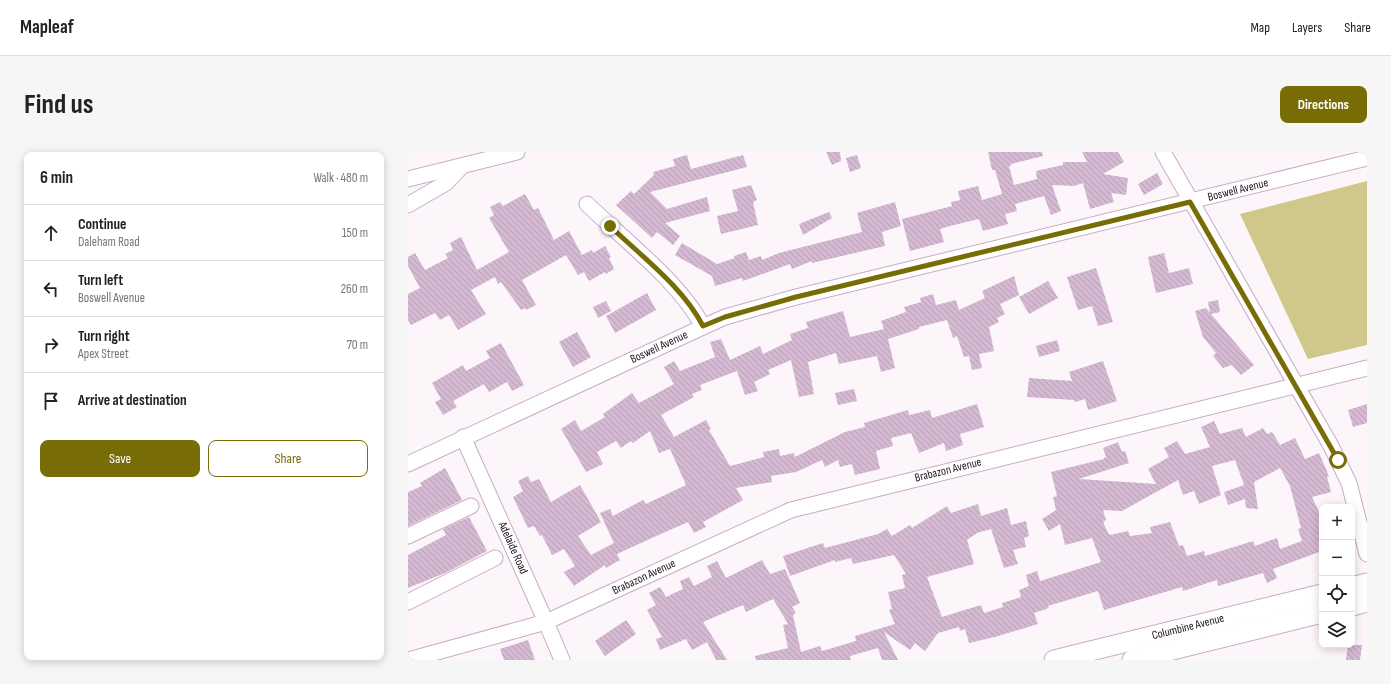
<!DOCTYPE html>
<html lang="en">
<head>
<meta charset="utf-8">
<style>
	:root { --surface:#fff; --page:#f6f6f6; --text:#222; --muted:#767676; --line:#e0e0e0; --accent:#786c06 }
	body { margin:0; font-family:"Sofia Sans Condensed",sans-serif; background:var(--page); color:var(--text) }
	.controls { position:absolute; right:12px; bottom:12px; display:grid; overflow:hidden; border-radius:8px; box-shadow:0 2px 10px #0003 }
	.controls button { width:36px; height:36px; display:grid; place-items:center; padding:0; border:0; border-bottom:1px solid var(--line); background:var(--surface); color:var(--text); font:20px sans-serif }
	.stop { position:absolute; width:12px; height:12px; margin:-9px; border:3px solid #786c06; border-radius:50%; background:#fff }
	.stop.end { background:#786c06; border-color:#fff; box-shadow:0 1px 4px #0008 }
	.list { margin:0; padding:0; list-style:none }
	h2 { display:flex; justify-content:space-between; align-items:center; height:52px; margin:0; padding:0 16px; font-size:17px }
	h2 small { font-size:13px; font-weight:400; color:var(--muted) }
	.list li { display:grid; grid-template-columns:26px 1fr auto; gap:12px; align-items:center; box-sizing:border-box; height:56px; padding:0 16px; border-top:1px solid var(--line) }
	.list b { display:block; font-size:15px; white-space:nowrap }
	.list p { margin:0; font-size:13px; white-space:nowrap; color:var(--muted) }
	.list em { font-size:13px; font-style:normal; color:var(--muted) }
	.actions { display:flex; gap:8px; padding:12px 16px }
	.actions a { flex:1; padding:9px 0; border:1px solid var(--accent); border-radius:8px; text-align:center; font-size:14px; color:var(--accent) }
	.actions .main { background:var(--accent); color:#fff }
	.icon { flex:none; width:22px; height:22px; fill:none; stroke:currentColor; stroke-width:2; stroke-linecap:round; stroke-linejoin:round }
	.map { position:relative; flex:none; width:959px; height:508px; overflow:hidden; border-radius:8px }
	header { display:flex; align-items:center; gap:24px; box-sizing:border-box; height:56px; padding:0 20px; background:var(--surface); border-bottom:1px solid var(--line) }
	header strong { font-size:19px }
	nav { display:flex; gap:22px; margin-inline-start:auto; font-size:14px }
	.intro { display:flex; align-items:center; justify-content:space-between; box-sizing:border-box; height:96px; padding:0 24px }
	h1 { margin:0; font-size:28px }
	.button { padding:10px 18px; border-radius:8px; background:var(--accent); color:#fff; font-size:14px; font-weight:700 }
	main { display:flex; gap:24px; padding:0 24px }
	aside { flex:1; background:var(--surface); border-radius:8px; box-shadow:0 2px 10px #0003 }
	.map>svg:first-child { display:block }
</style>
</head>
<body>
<header>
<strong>Mapleaf</strong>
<nav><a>Map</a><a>Layers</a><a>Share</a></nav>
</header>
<div class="intro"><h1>Find us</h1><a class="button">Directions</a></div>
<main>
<aside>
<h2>6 min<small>Walk · 480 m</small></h2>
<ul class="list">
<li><svg class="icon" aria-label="ahead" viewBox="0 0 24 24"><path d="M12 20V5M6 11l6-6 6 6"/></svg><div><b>Continue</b><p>Daleham Road</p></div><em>150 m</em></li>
<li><svg class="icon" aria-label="left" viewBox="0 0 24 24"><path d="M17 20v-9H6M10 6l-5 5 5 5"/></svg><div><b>Turn left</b><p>Boswell Avenue</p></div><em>260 m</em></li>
<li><svg class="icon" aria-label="right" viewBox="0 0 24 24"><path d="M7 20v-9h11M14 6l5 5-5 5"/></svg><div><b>Turn right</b><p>Apex Street</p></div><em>70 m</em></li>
<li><svg class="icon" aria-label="arrive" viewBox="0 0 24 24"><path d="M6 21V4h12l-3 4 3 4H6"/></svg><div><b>Arrive at destination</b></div></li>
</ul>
<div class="actions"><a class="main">Save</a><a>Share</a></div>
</aside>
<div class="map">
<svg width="959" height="508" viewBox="0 0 959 508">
	<defs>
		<pattern id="building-back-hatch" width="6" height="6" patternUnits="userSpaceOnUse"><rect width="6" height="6" fill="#d5b9d2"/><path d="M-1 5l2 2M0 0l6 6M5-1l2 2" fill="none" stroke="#b69eb4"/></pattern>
	</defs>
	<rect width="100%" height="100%" fill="#fcf6fb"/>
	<polygon fill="#d0c88a" points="959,29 959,193 900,207 832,62"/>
	<g fill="url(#building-back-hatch)" fill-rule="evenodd">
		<polygon points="418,0 432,0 433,9 424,13"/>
		<polygon points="580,0 634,0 635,4 603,12 604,13 601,14 606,33 629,27 628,19 655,13 655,10 679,10 674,0 710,0 716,10 695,22 720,26 718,43 703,41 706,50 682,57 675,31 666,34 644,33 653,59 643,63 636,44 607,52 609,59 597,62 600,72 575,79 571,67 542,74 532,77 536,90 502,99 494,67 544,54 543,50 552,48 550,39 570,34 574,48 594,42 587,18 584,18"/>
		<polygon points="279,3 283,17 335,3 339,15 242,40 259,57 299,45 302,59 257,71 272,84 265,93 249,80 244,86 208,53 223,39 226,42 246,23 245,20 267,14 265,7"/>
		<polygon points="449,3 453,16 442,20 438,6"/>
		<polygon points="749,21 755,32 736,43 730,32"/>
		<polygon points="343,33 349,48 345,50 350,73 313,82 309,64 330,59 324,38"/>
		<polygon points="117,42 126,58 130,56 146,88 161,79 174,103 184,98 185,101 197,94 203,105 201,106 206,117 198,122 197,120 181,129 176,120 170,123 158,103 114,128 128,153 118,158 117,156 113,158 93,130 90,132 87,125 63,138 78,162 50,178 41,163 32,168 27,161 3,173 0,168 0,142 12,136 0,114 0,105 7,101 17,118 40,106 37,102 45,98 42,91 53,85 69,118 101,100 81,66 86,63 82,55 92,50 95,54"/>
		<polygon points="487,50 493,74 474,80 477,94 404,111 404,109 384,117 382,112 335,129 334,126 307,134 304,124 267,103 274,91 309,112 327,106 326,104 338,100 341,108 353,104 354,108 371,101 454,80 449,61"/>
		<polygon points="421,60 424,66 395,83 391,72"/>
		<polygon points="756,101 761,121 781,116 785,132 748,141 740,105"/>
		<polygon points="688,116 705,170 690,174 684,154 670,158 659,125"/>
		<polygon points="606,124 611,143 592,152 597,162 589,166 591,170 581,175 586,199 571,202 574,216 564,218 561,204 556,205 549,184 545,186 539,168 511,175 511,177 480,187 487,216 473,220 469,204 431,212 428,201 400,210 406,242 391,245 383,208 360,218 362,222 346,230 350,239 337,243 329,219 292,233 294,238 284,242 286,245 253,263 266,285 298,268 303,277 301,278 322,314 356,305 355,300 371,297 372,304 386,301 387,305 437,280 457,275 456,271 500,258 501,263 522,258 524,266 569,252 576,275 552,282 555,293 538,299 536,291 511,301 503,281 483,286 485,294 468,299 472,317 447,323 444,312 432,315 430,308 417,315 414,308 388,320 363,324 364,330 328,336 335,348 295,370 298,375 286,381 280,370 246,385 209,402 212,408 198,416 197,413 166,434 156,420 167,414 156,397 144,403 134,383 132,384 126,374 120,376 105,345 115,339 110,329 120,324 123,330 131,327 143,350 172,333 193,370 170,384 183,403 206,391 192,361 202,357 205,364 235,348 238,352 278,333 262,297 251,301 242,279 225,291 223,289 213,296 208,289 189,300 195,312 178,320 153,277 167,268 173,279 197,265 195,262 224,241 231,251 266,232 256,215 266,209 272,219 307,205 302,190 313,187 322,208 352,194 355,202 384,188 382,182 400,176 398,170 435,159 442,185 476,177 473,169 498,160 496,155 513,150 512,146 525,142 528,153 548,148 551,158 577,146 574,139"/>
		<polygon points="640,129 650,146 621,162 611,145"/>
		<polygon points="239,141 248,158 207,181 198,164"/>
		<polygon points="810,148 812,160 803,162 846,213 833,223 824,213 815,216 805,204 808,201 795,185 787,159 798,156 802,161 800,150"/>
		<polygon points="198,149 203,159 190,166 185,155"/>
		<polygon points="169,180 183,205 165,215 151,190"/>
		<polygon points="649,188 652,199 631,205 628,194"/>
		<polygon points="93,191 116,233 104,239 99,230 81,240 76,232 45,249 49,255 35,263 27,250 33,247 24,231 55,213 58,219 82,206 78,199"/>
		<polygon points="695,209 709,249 680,258 677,247 667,250 666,248 619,245 621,226 664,229 661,220"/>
		<polygon points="446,237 449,249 430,253 427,241"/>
		<polygon points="959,252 959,271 945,275 940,258"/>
		<path d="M806,269L812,282L834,276L838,285L855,276L859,282L864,280L872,293L887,286L897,307L911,301L921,324L919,325L923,340L904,345L914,366V399L865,417L869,426L859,431L855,421L810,434L809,428L775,439L774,435L696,458L690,439L640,454L641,456L626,461L630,472L587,485L561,491L557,477L552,479L551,475L530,481L517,499L507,491L502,498L476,480L490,508H474L470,496L442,504L443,508H348L347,504L380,496L375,473L380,472L365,447L338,460L335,453L295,470L319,508H308L299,490L284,498L278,487L252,498L248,487L254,485L239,458L248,453L241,441L252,435L258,445L275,437L272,429L281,425L286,434L304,425L299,414L309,409L318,426L354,408L362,422L377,417L392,451L384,455L388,461L385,463L393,500L412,494L414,499L448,489L447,484L487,472L481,458L484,457L480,440L497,436L494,423L498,422L486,403L445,412L443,406L427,410V408L382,424L375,404L415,391L417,396L470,382L479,377L484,384L502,373L504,376L539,354L543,361L570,352L573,364L599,356L603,373L618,369L621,384L616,386L618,395L605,398L610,412L596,416L583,377L569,381L559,388L566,412L519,425L534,465L573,453L576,461L595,455L594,451L613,445L611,438L621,434L618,423L629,419L632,429L693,410L684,386L657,393L652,372L641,379L634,367L648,358L645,345L649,344L643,320L696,307V306L698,305L695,296L710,290L714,300L717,299L721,311L671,327L748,332L740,317L761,305L756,296L769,289L777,302L802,295L793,275ZM827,308L836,333L816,340L820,353L837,347L838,356L850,357L846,330L872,316L882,334L893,376L890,377L894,389L872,397L869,386L847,394L845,389L797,404L796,399L779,404L775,393L771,394L762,370L742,375L744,381L722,384L720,379L702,383L700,381L695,370L698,368L695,358L714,359L770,328L775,343L786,339L791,352L813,343L804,314Z"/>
		<polygon points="37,316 54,348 0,374 0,340 14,334 12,331"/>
		<polygon points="61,365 79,399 37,421 0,436 0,403 38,383 35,377"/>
		<polygon points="218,468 228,482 197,504 187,489"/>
		<polygon points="120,488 127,508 96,508 92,497"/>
		<polygon points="940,493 954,493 952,508 938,508"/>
	</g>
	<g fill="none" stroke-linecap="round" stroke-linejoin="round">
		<defs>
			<g id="minor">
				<polyline points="755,0 923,294 941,331 959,402"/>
				<polyline points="0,27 109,0"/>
				<path d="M179,52C214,86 273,131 295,175"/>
				<polyline points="0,53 38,31 54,14"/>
				<polyline points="55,285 138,470 154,508"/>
				<polyline points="0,312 295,175 317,165 388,145 959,6"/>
				<polyline points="0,384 63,354"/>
				<polyline points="0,450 87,406"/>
				<polyline points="0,508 138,470 383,358 959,216"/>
			</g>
			<g id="major">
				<polyline points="944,435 959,431"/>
				<polyline points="944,454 959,450"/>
				<polyline points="646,508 914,442"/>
				<polyline points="724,508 914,461"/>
			</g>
		</defs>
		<use href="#minor" stroke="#c8acc5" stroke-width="17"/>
		<use href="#major" stroke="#c8acc5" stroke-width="21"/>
		<use href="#minor" stroke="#fff" stroke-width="15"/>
		<use href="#major" stroke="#fff" stroke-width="19"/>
	</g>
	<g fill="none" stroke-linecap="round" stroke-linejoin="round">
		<path stroke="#786c06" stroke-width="5" d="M202,74C234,105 274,134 295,174L317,165L388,145L782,50L930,308"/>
	</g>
	<g text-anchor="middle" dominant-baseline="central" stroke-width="3.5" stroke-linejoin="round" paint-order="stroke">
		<g font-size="12" fill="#1d131b" stroke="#fff">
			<text transform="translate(830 38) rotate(-14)">Boswell Avenue</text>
			<text transform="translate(251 195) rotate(-25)">Boswell Avenue</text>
			<text transform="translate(540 318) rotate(-14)">Brabazon Avenue</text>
			<text transform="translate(105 396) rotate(66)">Adelaide Road</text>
			<text transform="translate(236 425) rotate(-25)">Brabazon Avenue</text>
			<text transform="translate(780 475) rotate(-14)">Columbine Avenue</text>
		</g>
	</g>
</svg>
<div class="controls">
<button>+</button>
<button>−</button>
<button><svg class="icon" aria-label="locate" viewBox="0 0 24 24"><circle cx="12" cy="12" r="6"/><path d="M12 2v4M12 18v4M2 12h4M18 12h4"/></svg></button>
<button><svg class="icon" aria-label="layers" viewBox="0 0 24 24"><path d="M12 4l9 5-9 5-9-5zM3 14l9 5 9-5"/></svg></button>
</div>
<div class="stop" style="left:930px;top:308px"></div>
<div class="stop end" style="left:202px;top:74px"></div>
</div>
</main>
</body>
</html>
